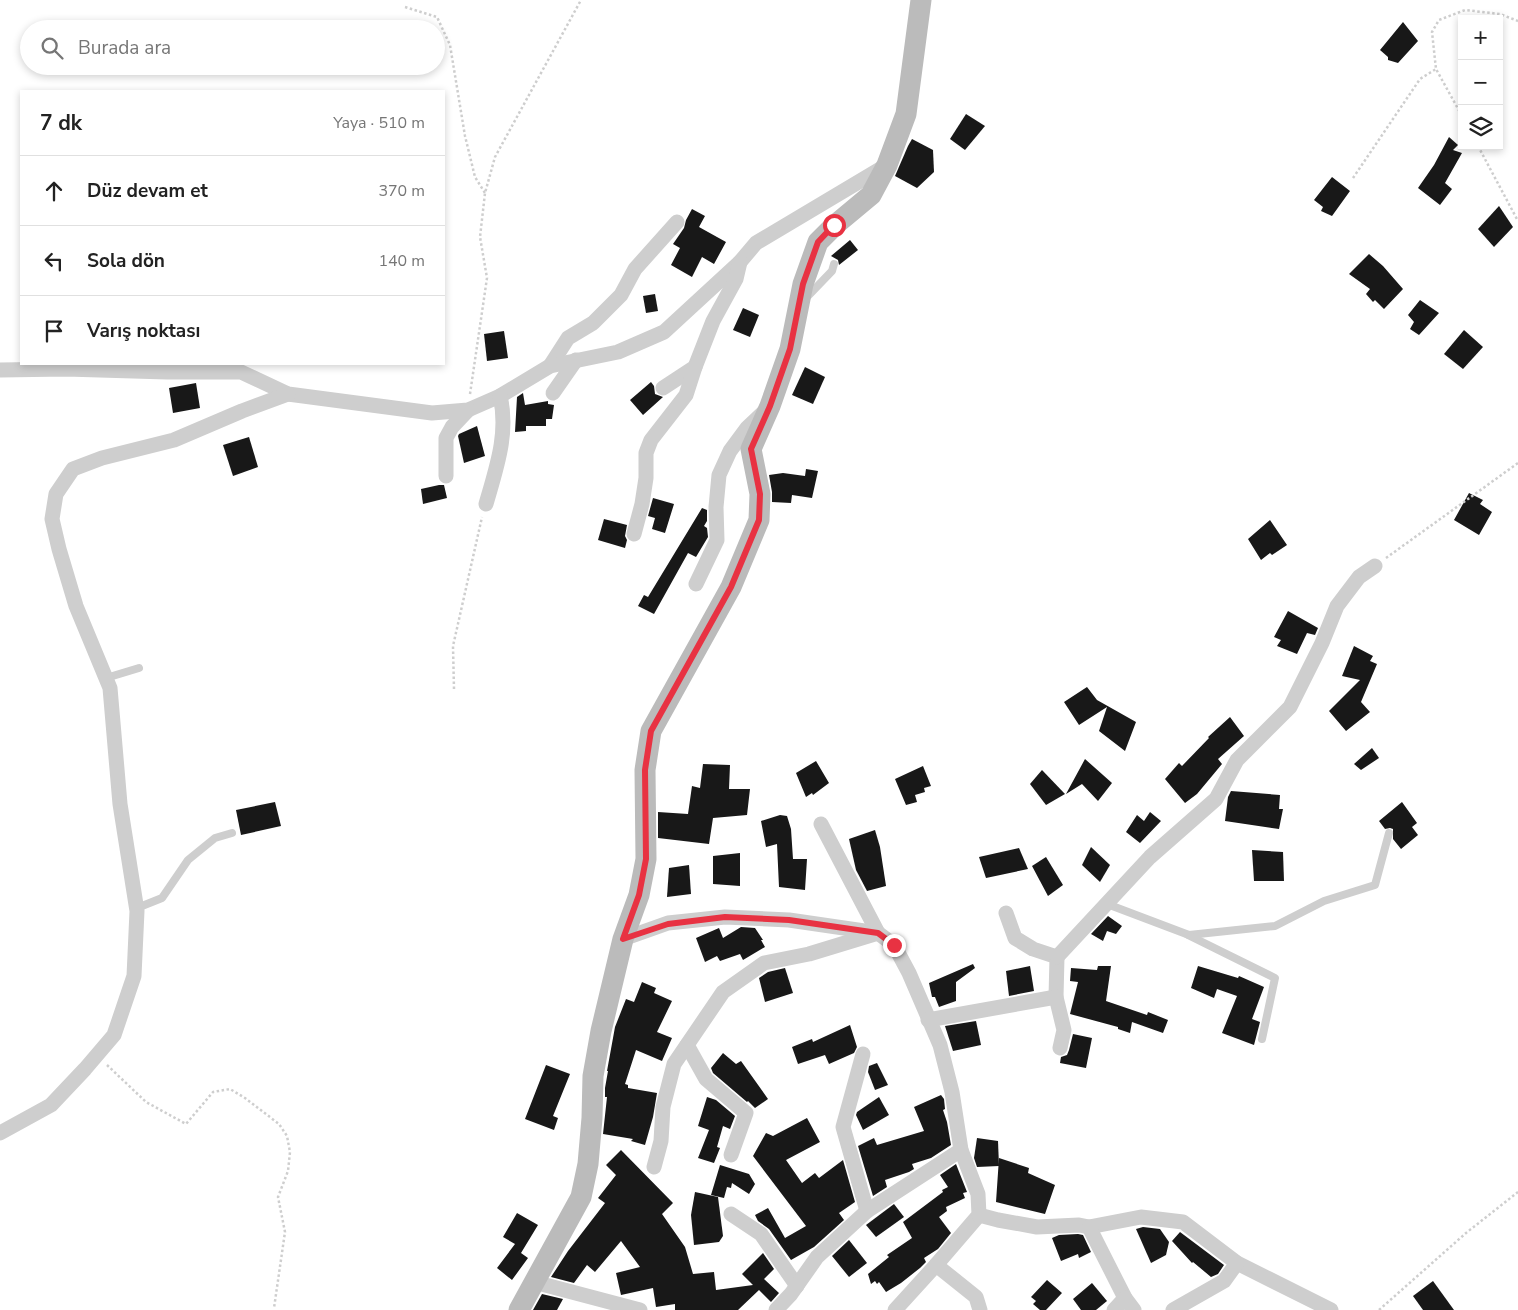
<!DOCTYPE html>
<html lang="tr">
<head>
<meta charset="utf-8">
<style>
	:root { --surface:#fff; --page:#f6f6f6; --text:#222; --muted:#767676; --line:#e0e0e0 }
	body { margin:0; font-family:"Nunito Sans",sans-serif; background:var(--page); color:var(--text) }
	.controls { position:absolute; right:15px; top:15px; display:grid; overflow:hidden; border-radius:0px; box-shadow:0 2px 8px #0003 }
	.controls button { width:45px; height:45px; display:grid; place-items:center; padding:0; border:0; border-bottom:1px solid var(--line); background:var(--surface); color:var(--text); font:25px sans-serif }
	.stop { position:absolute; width:15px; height:15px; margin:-11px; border:4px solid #e83242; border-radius:50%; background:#fff }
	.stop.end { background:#e83242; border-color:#fff; box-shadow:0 1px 5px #0008 }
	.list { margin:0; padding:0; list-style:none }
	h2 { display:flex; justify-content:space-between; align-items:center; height:65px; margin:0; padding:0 20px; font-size:21px }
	h2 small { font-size:16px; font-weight:400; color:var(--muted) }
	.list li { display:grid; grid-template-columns:32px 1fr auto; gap:15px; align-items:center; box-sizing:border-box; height:70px; padding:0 20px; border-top:1px solid var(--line) }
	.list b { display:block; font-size:19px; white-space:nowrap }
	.list em { font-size:16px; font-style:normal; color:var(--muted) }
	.icon { flex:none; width:28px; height:28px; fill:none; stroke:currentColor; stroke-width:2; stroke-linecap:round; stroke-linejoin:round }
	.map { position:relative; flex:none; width:1518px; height:1310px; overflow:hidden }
	.search { position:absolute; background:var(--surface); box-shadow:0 2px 8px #0003; left:20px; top:20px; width:425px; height:55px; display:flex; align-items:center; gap:12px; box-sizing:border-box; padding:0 18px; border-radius:28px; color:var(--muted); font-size:19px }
	.panel { position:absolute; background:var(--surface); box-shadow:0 2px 8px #0003; left:20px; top:90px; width:425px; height:275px; border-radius:0px }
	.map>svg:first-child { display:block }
</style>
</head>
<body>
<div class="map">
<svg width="1518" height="1310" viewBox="0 0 1518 1310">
	<rect width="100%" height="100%" fill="#fff"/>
	<g fill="#181818">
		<polygon points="1403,22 1418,41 1398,63 1388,60 1388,57 1380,50"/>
		<polygon points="966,114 985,126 965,150 950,139"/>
		<polygon points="1449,137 1458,145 1453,150 1462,153 1445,183 1452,189 1440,205 1418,188 1434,165"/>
		<polygon points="912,139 933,150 934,172 917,188 895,176 908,146"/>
		<polygon points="1332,177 1350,191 1332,216 1321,211 1323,207 1314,200"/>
		<polygon points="1499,206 1513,227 1494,247 1478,229"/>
		<polygon points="692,209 705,216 699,227 726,242 714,264 702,257 692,277 671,265 680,248 673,244 684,228 686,220"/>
		<polygon points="850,240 858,250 839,265 838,260 831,256"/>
		<polygon points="1369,254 1383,266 1403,289 1384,309 1375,300 1373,302 1366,294 1370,289 1349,274"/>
		<polygon points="655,294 658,311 646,313 643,296"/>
		<polygon points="1420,300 1439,313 1419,335 1410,329 1414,322 1408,315"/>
		<polygon points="743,308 759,315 750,337 733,330"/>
		<polygon points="1464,330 1483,347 1463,369 1444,354"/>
		<polygon points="504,331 508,358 487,361 484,334"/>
		<polygon points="805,367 825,377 813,404 792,395"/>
		<polygon points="651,382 654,386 655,394 663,397 643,415 630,400"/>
		<polygon points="196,383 200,408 173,413 169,388"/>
		<polygon points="523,393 525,405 548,401 548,404 554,405 552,419 546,419 546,426 526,426 526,431 515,432 517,397"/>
		<polygon points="477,426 485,456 464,463 458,436 459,434"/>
		<polygon points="249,437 258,467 233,476 223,445"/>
		<polygon points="806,469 818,471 812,498 792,495 791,503 772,502 772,492 769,475 783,473 805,476"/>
		<polygon points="439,485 444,485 447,498 423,504 421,489"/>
		<polygon points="1469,493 1483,500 1480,504 1492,512 1479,535 1454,520"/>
		<polygon points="653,498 674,504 665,533 652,529 655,518 648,516"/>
		<polygon points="702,508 707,510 707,521 704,526 707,528 708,537 696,557 688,553 654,614 638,606 644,595 648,597"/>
		<polygon points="604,519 627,525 625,536 627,540 625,548 598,540"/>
		<polygon points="1270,520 1287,545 1272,555 1270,553 1261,560 1248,539"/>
		<polygon points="1288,611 1318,628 1315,635 1307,633 1297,654 1277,646 1281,640 1274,637"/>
		<polygon points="1354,646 1373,656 1370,661 1377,664 1361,702 1370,712 1346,731 1329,711 1360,680 1342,676"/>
		<polygon points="1087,687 1097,700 1136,722 1125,751 1099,731 1107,707 1079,725 1064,702"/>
		<polygon points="1230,717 1244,736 1218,759 1222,764 1197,794 1185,803 1165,779 1179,763 1182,766 1209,738 1208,737"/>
		<polygon points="1372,748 1379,758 1361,770 1354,764"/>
		<polygon points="1085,759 1112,783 1098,801 1082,784 1066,794"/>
		<polygon points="816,761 829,783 813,795 812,793 806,797 796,773"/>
		<polygon points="703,764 730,765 729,789 750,789 747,815 713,818 709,844 658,838 658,812 688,814 692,786 700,788"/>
		<polygon points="923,766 931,786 924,788 925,792 915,795 917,802 906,805 895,779"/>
		<polygon points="1042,770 1065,794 1046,805 1030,784"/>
		<polygon points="1231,791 1280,795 1279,809 1283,809 1279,829 1225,821 1228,797"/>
		<polygon points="275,802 281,826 241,835 236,810"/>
		<polygon points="1402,802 1417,823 1412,827 1418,835 1401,849 1393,839 1393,829 1390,828 1385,829 1379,821"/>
		<polygon points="1150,812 1161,821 1140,843 1126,832 1137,815 1144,821"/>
		<polygon points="780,815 787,816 791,829 793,859 807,859 805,890 779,887 777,844 766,847 761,821"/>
		<polygon points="875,830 880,847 886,886 867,891 856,870 849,839"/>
		<polygon points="1091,847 1110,865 1100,882 1082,865"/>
		<polygon points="1019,848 1028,869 986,878 979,857"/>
		<polygon points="1252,850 1283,852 1284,881 1254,881"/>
		<polygon points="740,853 740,886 713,884 713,856"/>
		<polygon points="1046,857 1063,885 1048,896 1032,866"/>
		<polygon points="689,865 691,894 667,897 669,868"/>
		<polygon points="1108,916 1122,926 1116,934 1107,931 1103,941 1091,934"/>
		<polygon points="741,927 755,928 763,940 761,940 765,947 743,960 740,954 720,961 717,956 705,962 696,938 719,928 723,938"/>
		<polygon points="973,964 975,968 956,982 956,1001 939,1007 935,997 932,997 929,983"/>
		<polygon points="1030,966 1034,991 1009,996 1006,971"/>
		<polygon points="1098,966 1111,966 1106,1001 1147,1015 1148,1012 1168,1020 1163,1033 1132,1022 1130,1033 1118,1029 1118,1027 1070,1014 1078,982 1070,981 1071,968 1097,970"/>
		<polygon points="1198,966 1238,978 1239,976 1264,987 1252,1019 1260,1022 1254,1045 1222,1033 1237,996 1217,989 1214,998 1191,988"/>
		<polygon points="785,968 793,993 765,1002 759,978 768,972"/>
		<polygon points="642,982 656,988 654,993 672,1001 657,1032 672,1038 662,1061 636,1050 625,1084 628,1085 628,1088 657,1093 653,1117 645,1145 631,1141 633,1139 603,1134 607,1097 605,1097 605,1088 608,1071 607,1071 615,1027 626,999 634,1002"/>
		<polygon points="976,1021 981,1045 953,1051 945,1026"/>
		<polygon points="850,1025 857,1047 854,1053 829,1064 825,1055 798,1064 792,1047 812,1039 813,1042"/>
		<polygon points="1073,1034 1092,1038 1086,1068 1060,1063 1061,1057 1067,1055 1069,1050"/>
		<polygon points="723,1053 736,1064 741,1061 768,1099 755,1108 748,1101 747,1102 713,1073 711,1068"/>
		<polygon points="877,1063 888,1085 875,1090 868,1072 869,1066"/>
		<polygon points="546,1065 570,1074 553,1116 558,1118 554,1130 525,1119"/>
		<polygon points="941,1095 944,1099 945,1109 943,1110 947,1122 951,1145 931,1158 912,1164 914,1169 909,1172 885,1180 887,1187 873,1196 858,1146 874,1138 877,1145 924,1131 914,1107"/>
		<polygon points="707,1097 716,1100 735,1116 730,1129 723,1126 717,1147 720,1148 714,1163 698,1158 709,1130 698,1126"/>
		<polygon points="879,1097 889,1115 863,1130 856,1115 857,1112"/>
		<polygon points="807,1118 820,1142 786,1160 802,1183 815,1173 819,1178 843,1160 855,1202 839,1213 844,1220 814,1247 791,1260 769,1229 758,1221 755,1215 768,1208 785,1238 806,1226 753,1156 766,1133 773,1136"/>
		<polygon points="977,1138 998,1141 999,1166 977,1167 974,1158"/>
		<polygon points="621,1150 673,1203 662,1214 685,1247 693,1274 714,1272 716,1290 753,1285 742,1274 763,1253 774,1269 764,1279 779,1293 771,1302 759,1290 738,1310 675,1310 675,1304 656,1307 653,1288 621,1295 616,1273 640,1267 621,1241 595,1272 587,1265 574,1283 551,1277 568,1251 605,1203 598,1198 616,1175 606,1165"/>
		<polygon points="999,1158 1029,1168 1028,1173 1055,1185 1045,1214 996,1202"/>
		<polygon points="956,1164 967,1192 963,1193 965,1198 946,1207 947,1211 939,1217 951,1233 938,1249 924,1258 926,1262 920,1268 901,1283 886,1292 879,1282 877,1284 875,1281 871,1284 868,1274 889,1257 887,1255 912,1238 903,1222 943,1192 942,1190 948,1187 940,1175"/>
		<polygon points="720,1165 749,1174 755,1184 749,1194 732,1183 731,1188 727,1187 724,1198 711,1195"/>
		<polygon points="695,1192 718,1197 723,1236 719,1242 694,1245 691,1215"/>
		<polygon points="894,1204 904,1217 876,1237 866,1225"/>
		<polygon points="517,1213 538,1225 521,1253 528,1258 512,1280 497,1268 515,1244 503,1237"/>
		<polygon points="1143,1227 1160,1229 1169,1242 1166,1255 1151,1263 1136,1229"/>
		<polygon points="1180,1232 1224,1265 1218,1274 1211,1277 1193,1262 1192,1263 1172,1241"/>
		<polygon points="1078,1234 1083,1235 1091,1252 1079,1258 1078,1254 1061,1261 1052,1238 1059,1235"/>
		<polygon points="849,1240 867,1263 849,1277 832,1256"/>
		<polygon points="1047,1280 1062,1293 1046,1310 1040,1310 1033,1304 1036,1301 1031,1297"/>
		<polygon points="1433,1281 1454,1310 1423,1310 1413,1296"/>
		<polygon points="1092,1283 1107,1301 1096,1310 1081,1310 1073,1299"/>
		<polygon points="542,1294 563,1299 557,1310 533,1310"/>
	</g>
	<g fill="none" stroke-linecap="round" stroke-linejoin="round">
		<g stroke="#cecece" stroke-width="2.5" stroke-dasharray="2.5 2.5" stroke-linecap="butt">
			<polyline points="405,7 437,17 450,45 465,136 475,177 485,193"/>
			<polyline points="1462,116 1436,69 1432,32 1439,20 1465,10 1500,14 1518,21"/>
			<polyline points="1478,146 1518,221"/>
			<polyline points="1353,178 1420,79 1436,69"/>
			<polyline points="470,394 487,278 480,237 485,193 495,157 581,0"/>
			<polyline points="1386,558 1518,463"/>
			<polyline points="454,689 453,646 482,517"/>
			<polyline points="107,1065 146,1102 186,1124 213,1092 230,1089 245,1098 279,1124 287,1136 290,1152 288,1171 278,1197 285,1232 274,1308"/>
			<polyline points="1379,1310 1466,1233 1518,1192"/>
		</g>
		<g stroke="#cecece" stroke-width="8">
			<polyline points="806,298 832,271 834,264"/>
			<polyline points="106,678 139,668"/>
			<polyline points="1107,904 1189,935 1275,926 1324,901 1375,885 1389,833"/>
			<polyline points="137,908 162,898 188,860 215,838 232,833"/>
			<polyline points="1188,935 1275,978 1262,1039"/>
		</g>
		<g stroke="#cecece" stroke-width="15">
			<polyline points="550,366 568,338 593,323 621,295 635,269 677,222"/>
			<polyline points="0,370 66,369 167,372 241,372 288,394 432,413 468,410 500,396 550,366 618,352 664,332 740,262 756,243 887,165"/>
			<polyline points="663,388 695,367 713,321 736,279 740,262"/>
			<polyline points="553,393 576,360"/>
			<polyline points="446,476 446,438 452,427 468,410"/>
			<path d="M486,504C496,469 509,433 500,396"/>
			<polyline points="634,534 642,504 646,478 646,453 651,440 686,395 695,367"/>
			<polyline points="696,584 717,540 716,507 719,475 730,451 747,428 765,411"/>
			<polyline points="1006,913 1015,938 1033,949 1057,957 1056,997 1064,1030 1060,1048"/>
			<polyline points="623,939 668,923 725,917 789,920 878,933 894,945 909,973 940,1045 952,1092 961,1150 978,1194 979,1215 936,1265 895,1310"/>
			<polyline points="1057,957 1150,857 1216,799 1237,760 1290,707 1322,643 1337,606 1359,577 1375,566"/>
			<polyline points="928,1020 1056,997"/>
			<polyline points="687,1045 706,1079 746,1113 731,1155"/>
			<polyline points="863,1054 843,1127 867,1211"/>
			<polyline points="0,1133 51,1105 85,1069 114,1035 134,976 137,911 120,804 110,688 76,606 59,549 52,519 56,494 73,469 102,458 174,440 242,411 288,394"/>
			<polyline points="654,1167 661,1141 663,1107 674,1064 723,992 764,963 809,954 878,933 821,824"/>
			<polyline points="731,1214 761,1234 797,1286"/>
			<polyline points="979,1215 998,1220 1037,1227 1079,1225 1089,1227 1141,1217 1183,1222 1237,1263 1331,1310"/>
			<polyline points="1089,1227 1125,1298 1134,1310"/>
			<polyline points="936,1265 976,1297 980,1310"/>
			<polyline points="534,1282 640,1310"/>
			<polyline points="776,1310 791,1294 817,1257 867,1211 961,1150"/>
			<polyline points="1114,1310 1125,1298"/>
			<polyline points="1173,1310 1224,1281 1237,1263"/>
		</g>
		<polyline stroke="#bbb" stroke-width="21" points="519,1310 581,1197 588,1164 592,1118 593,1076 601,1031 623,939 639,895 646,859 645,770 651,731 731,587 759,520 760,494 751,449 770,406 790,349 803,284 818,242 835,225 871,195 887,165 906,114 921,0"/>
	</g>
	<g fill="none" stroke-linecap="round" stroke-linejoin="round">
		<polyline stroke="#e83242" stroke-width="6" points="834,225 818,242 803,284 790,349 770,406 751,449 760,494 759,520 731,587 651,731 645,770 646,859 639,895 623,939 668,924 725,917 789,920 878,933 894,945"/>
	</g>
</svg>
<div class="controls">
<button>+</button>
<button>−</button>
<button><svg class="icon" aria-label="layers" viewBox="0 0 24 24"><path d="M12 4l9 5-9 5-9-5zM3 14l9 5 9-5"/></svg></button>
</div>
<div class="stop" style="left:834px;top:225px"></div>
<div class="stop end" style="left:894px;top:945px"></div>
<div class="search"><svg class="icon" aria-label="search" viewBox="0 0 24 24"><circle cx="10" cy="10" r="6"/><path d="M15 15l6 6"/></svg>Burada ara</div>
<section class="panel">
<h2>7 dk<small>Yaya · 510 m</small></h2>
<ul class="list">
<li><svg class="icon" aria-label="ahead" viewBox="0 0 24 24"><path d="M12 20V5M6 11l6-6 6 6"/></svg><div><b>Düz devam et</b></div><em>370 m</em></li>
<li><svg class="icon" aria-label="left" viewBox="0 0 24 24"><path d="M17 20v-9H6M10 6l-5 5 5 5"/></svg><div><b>Sola dön</b></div><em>140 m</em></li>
<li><svg class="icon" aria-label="arrive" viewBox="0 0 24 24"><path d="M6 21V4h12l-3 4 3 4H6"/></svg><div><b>Varış noktası</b></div></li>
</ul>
</section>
</div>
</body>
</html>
